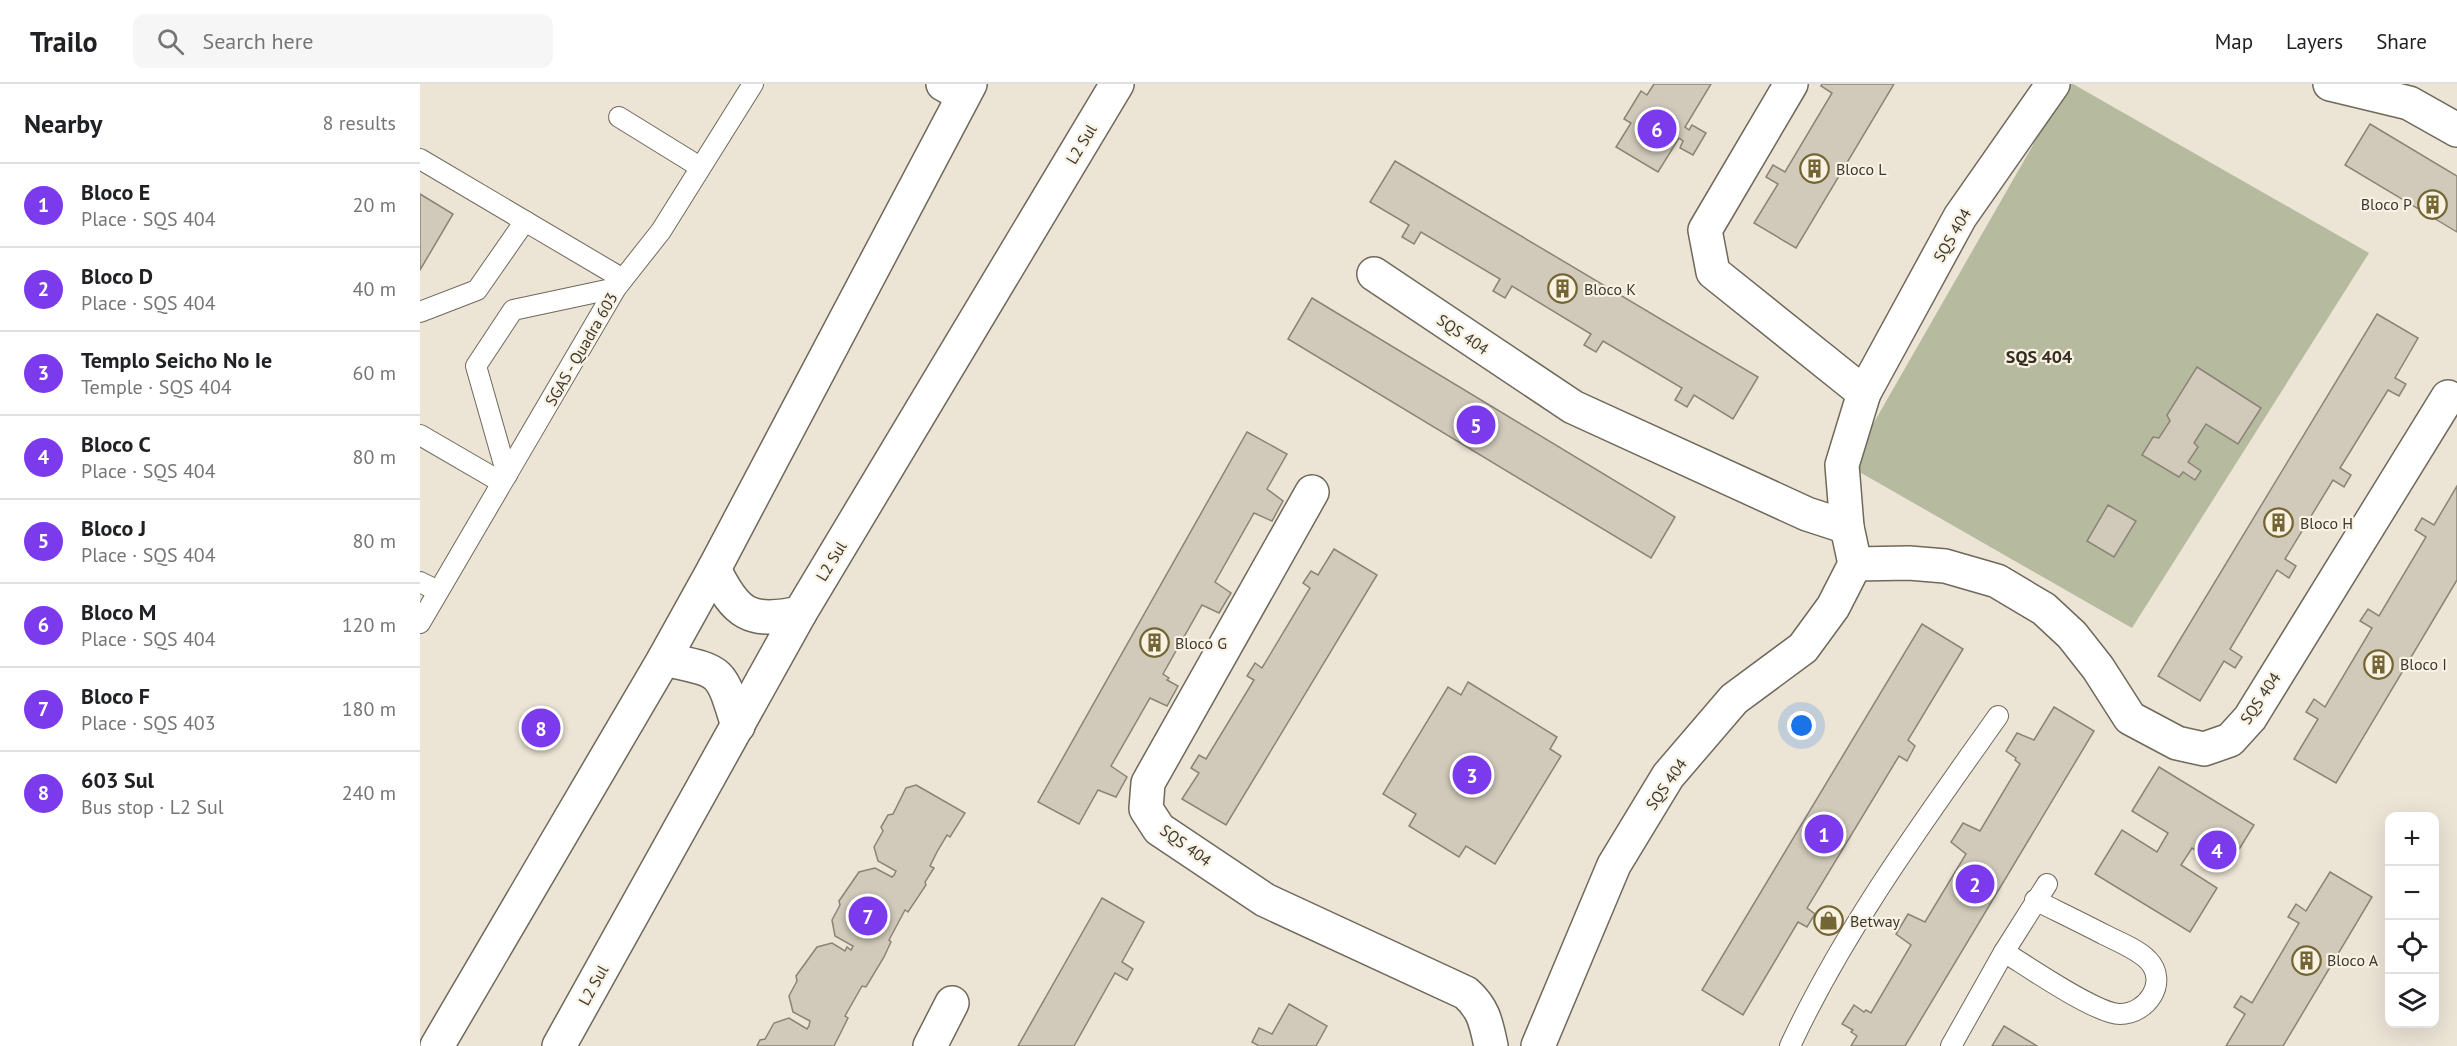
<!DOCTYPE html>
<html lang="en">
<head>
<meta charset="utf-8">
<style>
	:root { --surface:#fff; --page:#f6f6f6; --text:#202124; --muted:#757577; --line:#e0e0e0; --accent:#7c3aed }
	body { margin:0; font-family:"PT Sans",sans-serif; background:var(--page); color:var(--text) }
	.controls { position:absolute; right:18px; bottom:18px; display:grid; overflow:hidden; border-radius:12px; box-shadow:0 6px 24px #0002 }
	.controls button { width:54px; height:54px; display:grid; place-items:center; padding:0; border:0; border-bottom:2px solid var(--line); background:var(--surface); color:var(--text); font:30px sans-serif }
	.you { position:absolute; left:1382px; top:642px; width:21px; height:21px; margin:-15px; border:4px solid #fff; border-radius:50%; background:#1a73e8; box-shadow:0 0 0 9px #1a73e833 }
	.badge { display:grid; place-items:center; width:39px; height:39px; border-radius:50%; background:var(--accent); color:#fff; font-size:20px; font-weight:700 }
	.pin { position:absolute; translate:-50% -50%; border:3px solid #fff; box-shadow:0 2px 6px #0006 }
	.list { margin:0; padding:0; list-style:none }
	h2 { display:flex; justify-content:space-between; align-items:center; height:78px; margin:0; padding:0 24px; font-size:26px }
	h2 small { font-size:20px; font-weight:400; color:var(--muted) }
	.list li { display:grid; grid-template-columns:39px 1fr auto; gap:18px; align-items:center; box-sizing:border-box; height:84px; padding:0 24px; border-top:2px solid var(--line) }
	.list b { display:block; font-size:22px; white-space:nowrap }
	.list p { margin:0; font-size:20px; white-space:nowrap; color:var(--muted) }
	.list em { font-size:20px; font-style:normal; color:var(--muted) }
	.icon { flex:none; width:33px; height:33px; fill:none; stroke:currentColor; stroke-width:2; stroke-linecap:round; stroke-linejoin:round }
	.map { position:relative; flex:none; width:2037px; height:962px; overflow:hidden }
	header { display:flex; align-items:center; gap:36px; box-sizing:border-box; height:84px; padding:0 30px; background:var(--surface); border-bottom:2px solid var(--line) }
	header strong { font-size:28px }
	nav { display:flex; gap:33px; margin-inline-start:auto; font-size:21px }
	.search { width:420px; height:54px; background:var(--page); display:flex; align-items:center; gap:15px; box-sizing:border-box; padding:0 21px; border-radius:12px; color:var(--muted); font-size:22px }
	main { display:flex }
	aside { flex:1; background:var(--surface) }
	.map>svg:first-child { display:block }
</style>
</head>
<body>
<header>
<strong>Trailo</strong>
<div class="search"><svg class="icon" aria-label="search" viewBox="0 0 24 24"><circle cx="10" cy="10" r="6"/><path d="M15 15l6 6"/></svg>Search here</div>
<nav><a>Map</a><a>Layers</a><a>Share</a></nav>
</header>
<main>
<aside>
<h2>Nearby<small>8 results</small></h2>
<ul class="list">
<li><span class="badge">1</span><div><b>Bloco E</b><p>Place · SQS 404</p></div><em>20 m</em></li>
<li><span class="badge">2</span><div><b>Bloco D</b><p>Place · SQS 404</p></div><em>40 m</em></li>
<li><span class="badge">3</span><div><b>Templo Seicho No Ie</b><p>Temple · SQS 404</p></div><em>60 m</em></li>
<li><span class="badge">4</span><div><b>Bloco C</b><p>Place · SQS 404</p></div><em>80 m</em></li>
<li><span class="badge">5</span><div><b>Bloco J</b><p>Place · SQS 404</p></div><em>80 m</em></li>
<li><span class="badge">6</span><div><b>Bloco M</b><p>Place · SQS 404</p></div><em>120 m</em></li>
<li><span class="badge">7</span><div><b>Bloco F</b><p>Place · SQS 403</p></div><em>180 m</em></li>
<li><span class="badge">8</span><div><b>603 Sul</b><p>Bus stop · L2 Sul</p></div><em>240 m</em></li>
</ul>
</aside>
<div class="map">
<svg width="2037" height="962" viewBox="0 0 2037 962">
	<rect width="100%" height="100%" fill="#ece4d5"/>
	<polygon fill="#b6ba9f" points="1648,0 1653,0 1949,169 1712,544 1429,382"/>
	<g fill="#d1cabb" stroke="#8a8476" stroke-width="1.5">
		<polygon points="1234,0 1291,0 1265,43 1269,46 1272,41 1286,49 1273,71 1260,64 1263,57 1259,54 1238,88 1196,63 1211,39 1204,35 1221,7 1227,11"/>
		<polygon points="1402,0 1474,0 1376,164 1334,139 1358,100 1346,93 1353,81 1365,88 1412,9 1401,2"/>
		<polygon points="1950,40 2037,92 2037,148 1925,81"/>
		<polygon points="975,77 1338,293 1313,335 1274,311 1267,323 1255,316 1262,304 1183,257 1176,268 1164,261 1171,250 1092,202 1085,214 1073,207 1080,195 1001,148 994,160 982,153 989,141 950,118"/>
		<polygon points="0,110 33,130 0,186"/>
		<polygon points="892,214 1255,433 1231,474 868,255"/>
		<polygon points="1957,230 1998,254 1975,294 1986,300 1979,312 1968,306 1920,384 1931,391 1924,403 1913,396 1865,475 1876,482 1869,494 1857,486 1810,565 1822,573 1815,584 1804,577 1780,617 1738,592"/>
		<polygon points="1777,283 1841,324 1818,360 1786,340 1774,359 1778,363 1768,378 1781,387 1775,396 1763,388 1759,393 1722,371 1733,353 1739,354 1750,337 1747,331"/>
		<polygon points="827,348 867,370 847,405 863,417 852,437 834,429 795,498 811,509 799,529 782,521 743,590 749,594 747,596 758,602 747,622 730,614 691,682 707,693 696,713 678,706 659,740 618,718"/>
		<polygon points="2037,402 2037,496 1916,699 1874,675 1898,635 1886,628 1894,615 1905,623 1952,544 1940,537 1948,525 1959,532 2006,453 1995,446 2002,434 2014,441"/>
		<polygon points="1688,421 1716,437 1694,473 1667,457"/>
		<polygon points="914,465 957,491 806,741 762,715 779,689 771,684 779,671 786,675 834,596 827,592 835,579 842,584 890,504 883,499 891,487 898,491"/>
		<polygon points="1502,540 1543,565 1488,656 1495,662 1487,677 1479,672 1387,824 1395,830 1387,843 1378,838 1323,931 1282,906"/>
		<polygon points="1048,598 1137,653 1130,665 1141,672 1075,780 1046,762 1039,773 989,742 996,730 963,710 1028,603 1041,611"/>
		<polygon points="1634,623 1674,647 1485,962 1431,962 1437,952 1431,948 1433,946 1422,940 1434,921 1444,928 1446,926 1451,929 1491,861 1476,850 1488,830 1505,838 1546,770 1531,758 1543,739 1560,747 1600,680 1595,676 1596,674 1586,667 1597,649 1614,656"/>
		<polygon points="1739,683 1834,741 1807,785 1772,764 1761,781 1797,804 1770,848 1675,790 1702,746 1737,768 1748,749 1712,727"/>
		<polygon points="496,701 545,729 530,753 527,751 518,766 510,782 514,784 505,798 506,801 488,828 485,826 469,856 471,858 464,873 446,903 442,902 425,932 428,934 414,962 337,962 340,956 345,955 354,939 369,934 387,945 389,942 390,937 373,928 369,912 377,897 376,892 397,863 412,859 425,867 427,863 431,866 433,862 415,852 412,836 420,821 419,817 439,788 455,784 472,793 474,791 476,787 458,777 454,763 463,747 461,743 468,731 473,730 486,704"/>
		<polygon points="1910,788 1952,813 1863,962 1806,962 1825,930 1814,923 1821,912 1832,919 1879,839 1868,833 1876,820 1886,827"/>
		<polygon points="682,814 724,838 702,878 713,885 707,896 695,889 654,962 598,962"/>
		<polygon points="869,920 907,942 896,962 839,962 832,958 839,944 852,950"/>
		<polygon points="1584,942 1617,962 1572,962"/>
	</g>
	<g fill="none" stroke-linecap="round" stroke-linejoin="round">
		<defs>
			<g id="lane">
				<polyline points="199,33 280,83"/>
				<polyline points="0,75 203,195"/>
				<polyline points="0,228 57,206 105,137"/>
				<polyline points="0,351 81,398"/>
				<polyline points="87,391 56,282 93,226 196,204"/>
				<polyline points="0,498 18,507"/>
				<polyline points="0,539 196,204 241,147 333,0"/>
				<path d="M1584,868C1607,882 1676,930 1700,930C1727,930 1749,898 1728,876C1717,865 1699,858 1685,851C1662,839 1639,828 1615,816"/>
				<path d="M1370,962C1425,844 1503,738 1578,632"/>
				<polyline points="1531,962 1584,868 1627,800"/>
			</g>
			<g id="street">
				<polyline points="1371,0 1285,146 1293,188 1444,309"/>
				<polyline points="1910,0 1989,19 2037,46"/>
				<polyline points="954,190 1153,323 1387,430 1427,443"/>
				<path d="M892,408L728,699L726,725L739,745L845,816L1046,909C1064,925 1066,939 1071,962"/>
				<polyline points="1435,480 1489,479 1525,482 1577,497 1624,525 1652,551 1678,584 1710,634 1757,659 1784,665 1810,656 1830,634 2028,313"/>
				<polyline points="510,962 532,919"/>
				<polyline points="1118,962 1194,781 1248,692 1314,615 1383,564 1413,523 1435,480 1427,443 1422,381 1444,309 1540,133 1633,0"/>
			</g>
			<polyline id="secondary" points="523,0 543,11"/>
			<g id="primary">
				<path d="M294,485C316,530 329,540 380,529"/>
				<path d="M244,575C303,588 300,584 318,642"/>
				<polyline points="17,962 244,575 294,485 550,0"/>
				<polyline points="139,962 380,529 697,0"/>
			</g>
		</defs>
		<use href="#lane" stroke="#6f695b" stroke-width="22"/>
		<use href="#street" stroke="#6f695b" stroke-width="36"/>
		<use href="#secondary" stroke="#6f695b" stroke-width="36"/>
		<use href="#primary" stroke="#6f695b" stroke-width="36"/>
		<use href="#lane" stroke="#fff" stroke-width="20"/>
		<use href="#street" stroke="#fff" stroke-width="33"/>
		<use href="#secondary" stroke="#fff" stroke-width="33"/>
		<use href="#primary" stroke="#fff" stroke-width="33"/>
	</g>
	<defs>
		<symbol id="building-ring" viewBox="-11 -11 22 22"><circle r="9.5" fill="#f9f2e2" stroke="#746634" stroke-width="1.5"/><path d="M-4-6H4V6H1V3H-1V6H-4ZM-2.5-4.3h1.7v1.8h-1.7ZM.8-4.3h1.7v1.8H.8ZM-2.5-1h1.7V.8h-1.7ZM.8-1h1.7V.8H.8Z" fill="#746634"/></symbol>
		<symbol id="shop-ring" viewBox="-11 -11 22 22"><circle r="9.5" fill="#f9f2e2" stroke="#746634" stroke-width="1.5"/><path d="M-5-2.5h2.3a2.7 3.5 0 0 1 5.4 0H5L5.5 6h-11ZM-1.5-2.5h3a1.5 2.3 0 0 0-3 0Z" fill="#746634"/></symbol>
	</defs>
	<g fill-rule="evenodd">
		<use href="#building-ring" x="1378" y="68" width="33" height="33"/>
		<use href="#building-ring" x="1996" y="104" width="33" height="33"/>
		<use href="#building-ring" x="1126" y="188" width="33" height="33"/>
		<use href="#building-ring" x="1842" y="422" width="33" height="33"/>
		<use href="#building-ring" x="718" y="542" width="33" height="33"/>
		<use href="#building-ring" x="1942" y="564" width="33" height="33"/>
		<use href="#shop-ring" x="1392" y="820" width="33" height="33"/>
		<use href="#building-ring" x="1870" y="860" width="33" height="33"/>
	</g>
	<g text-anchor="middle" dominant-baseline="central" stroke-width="4.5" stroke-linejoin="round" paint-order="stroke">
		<g font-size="16" fill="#3c3933" stroke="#f9f2e2">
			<text transform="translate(661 60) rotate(-59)">L2 Sul</text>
			<text transform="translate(1532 151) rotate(-60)">SQS 404</text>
			<text transform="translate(1043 250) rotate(34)">SQS 404</text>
			<text transform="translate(161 265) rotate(-60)">SGAS - Quadra 603</text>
			<text transform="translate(411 477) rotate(-59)">L2 Sul</text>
			<text transform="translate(1840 614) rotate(-56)">SQS 404</text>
			<text transform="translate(1246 700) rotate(-55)">SQS 404</text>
			<text transform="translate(766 761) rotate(36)">SQS 404</text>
			<text transform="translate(173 901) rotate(-61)">L2 Sul</text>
		</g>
		<g font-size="16" fill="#3c3933" stroke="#f9f2e2" text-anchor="start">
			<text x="1416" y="85">Bloco L</text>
			<text x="1992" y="120" text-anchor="end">Bloco P</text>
			<text x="1164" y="205">Bloco K</text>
			<text x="1880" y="439">Bloco H</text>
			<text x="755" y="559">Bloco G</text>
			<text x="1980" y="580">Bloco I</text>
			<text x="1430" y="837">Betway</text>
			<text x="1907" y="876">Bloco A</text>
		</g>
		<g font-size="18" font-weight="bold" fill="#332d21" stroke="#f9f2e2">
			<text x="1619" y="272">SQS 404</text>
		</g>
	</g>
</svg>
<div class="controls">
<button>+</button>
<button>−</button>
<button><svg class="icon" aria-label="locate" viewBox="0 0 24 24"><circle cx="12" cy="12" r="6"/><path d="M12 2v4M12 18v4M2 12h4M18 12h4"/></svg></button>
<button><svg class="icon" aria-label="layers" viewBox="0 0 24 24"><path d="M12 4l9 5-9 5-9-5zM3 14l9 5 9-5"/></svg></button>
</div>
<div class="you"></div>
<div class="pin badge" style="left:1404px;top:750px">1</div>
<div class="pin badge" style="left:1555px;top:800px">2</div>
<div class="pin badge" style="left:1052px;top:691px">3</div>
<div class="pin badge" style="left:1797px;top:766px">4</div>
<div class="pin badge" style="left:1056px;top:341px">5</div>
<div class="pin badge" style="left:1237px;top:45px">6</div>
<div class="pin badge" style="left:448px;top:832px">7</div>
<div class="pin badge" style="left:121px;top:644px">8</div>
</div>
</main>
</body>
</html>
